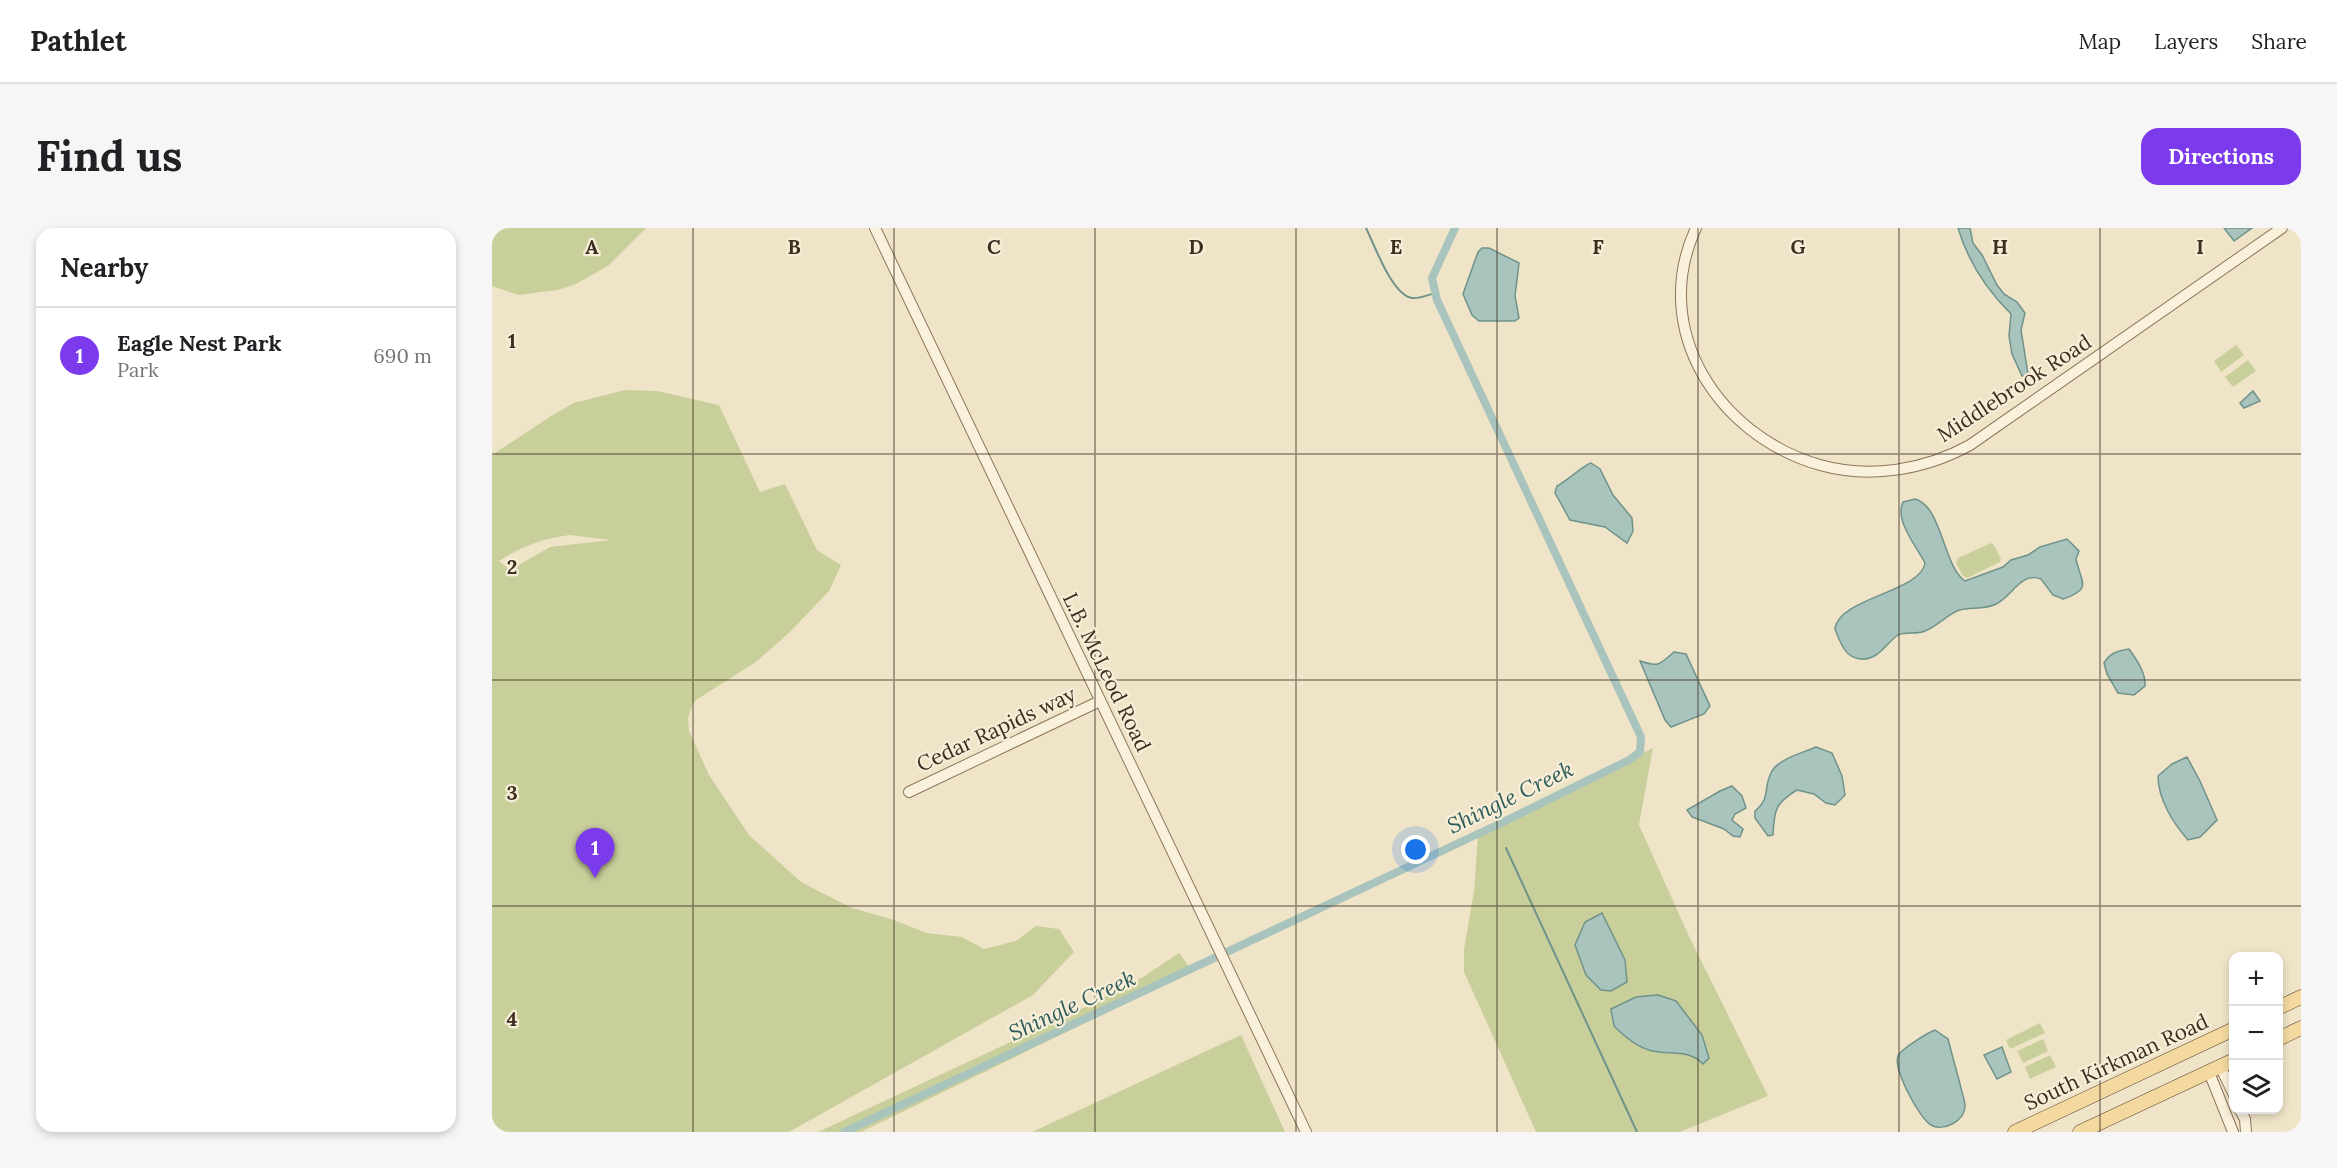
<!DOCTYPE html>
<html lang="en">
<head>
<meta charset="utf-8">
<style>
	:root { --surface:#fff; --page:#f6f6f6; --text:#202124; --muted:#757577; --line:#e0e0e0; --accent:#7c3aed }
	body { margin:0; font-family:Lora,serif; background:var(--page); color:var(--text) }
	.controls { position:absolute; right:18px; bottom:18px; display:grid; overflow:hidden; border-radius:12px; box-shadow:0 3px 9px #0003 }
	.controls button { width:54px; height:54px; display:grid; place-items:center; padding:0; border:0; border-bottom:2px solid var(--line); background:var(--surface); color:var(--text); font:30px sans-serif }
	.you { position:absolute; left:924px; top:622px; width:21px; height:21px; margin:-15px; border:4px solid #fff; border-radius:50%; background:#1a73e8; box-shadow:0 0 0 9px #1a73e833 }
	.badge { display:grid; place-items:center; width:39px; height:39px; border-radius:50%; background:var(--accent); color:#fff; font-size:20px; font-weight:700 }
	.pin { position:absolute; translate:-50% -50px; filter:drop-shadow(0 2px 3px #0008) }
	.pin::after { content:''; position:absolute; top:32px; width:21px; height:18px; background:inherit; clip-path:polygon(0 0,100% 0,50% 100%) }
	.list { margin:0; padding:0; list-style:none }
	h2 { display:flex; justify-content:space-between; align-items:center; height:78px; margin:0; padding:0 24px; font-size:26px }
	h2 small { font-size:20px; font-weight:400; color:var(--muted) }
	.list li { display:grid; grid-template-columns:39px 1fr auto; gap:18px; align-items:center; box-sizing:border-box; height:96px; padding:0 24px; border-top:2px solid var(--line) }
	.list b { display:block; font-size:22px; white-space:nowrap }
	.list p { margin:0; font-size:20px; white-space:nowrap; color:var(--muted) }
	.list em { font-size:20px; font-style:normal; color:var(--muted) }
	.icon { flex:none; width:33px; height:33px; fill:none; stroke:currentColor; stroke-width:2; stroke-linecap:round; stroke-linejoin:round }
	.map { position:relative; flex:none; width:1809px; height:904px; overflow:hidden; border-radius:18px }
	header { display:flex; align-items:center; gap:36px; box-sizing:border-box; height:84px; padding:0 30px; background:var(--surface); border-bottom:2px solid var(--line) }
	header strong { font-size:28px }
	nav { display:flex; gap:33px; margin-inline-start:auto; font-size:21px }
	.intro { display:flex; align-items:center; justify-content:space-between; box-sizing:border-box; height:144px; padding:0 36px }
	h1 { margin:0; font-size:42px }
	.button { padding:15px 27px; border-radius:18px; background:var(--accent); color:#fff; font-size:21px; font-weight:700 }
	main { display:flex; gap:36px; padding:0 36px }
	aside { flex:1; background:var(--surface); border-radius:18px; box-shadow:0 3px 9px #0003 }
	.map>svg:first-child { display:block }
</style>
</head>
<body>
<header>
<strong>Pathlet</strong>
<nav><a>Map</a><a>Layers</a><a>Share</a></nav>
</header>
<div class="intro"><h1>Find us</h1><a class="button">Directions</a></div>
<main>
<aside>
<h2>Nearby<small></small></h2>
<ul class="list">
<li><span class="badge">1</span><div><b>Eagle Nest Park</b><p>Park</p></div><em>690 m</em></li>
</ul>
</aside>
<div class="map">
<svg width="1809" height="904" viewBox="0 0 1809 904">
	<rect width="100%" height="100%" fill="#f0e4c8"/>
	<g fill="#c9cf9b" fill-rule="evenodd">
		<polygon points="0,0 154,0 116,38 82,57 65,62 26,67 0,58"/>
		<polygon points="1744,117 1752,127 1729,144 1722,133"/>
		<polygon points="1756,132 1764,143 1741,159 1733,149"/>
		<path d="M133,162L165,163L227,177L268,264L293,256L325,322L349,337L337,363L298,404L264,434L204,472L200,478L196,490L197,503L217,547L257,607L309,654L360,680L399,691L435,705L470,709L492,721L524,713L544,698L567,701L582,724L541,767L297,904H0V227L59,188L82,175ZM78,307L119,312L58,319L18,342L7,333C28,319 53,310 78,307Z"/>
		<polygon points="1499,315 1502,317 1509,331 1508,334 1475,350 1471,348 1464,335 1466,330"/>
		<polygon points="1161,520 1147,597 1196,706 1276,868 1188,904 1044,904 972,744 972,721 982,663 986,607"/>
		<polygon points="687,725 700,743 369,904 326,904 591,780 651,749"/>
		<polygon points="1548,795 1553,805 1518,821 1514,812"/>
		<polygon points="749,807 793,904 539,904 540,904"/>
		<polygon points="1551,811 1556,823 1531,835 1525,823"/>
		<polygon points="1558,827 1564,839 1538,851 1533,839"/>
	</g>
	<g fill="#a9c4bc" stroke="#6f938a" stroke-width="1.5">
		<path d="M1466,0H1478L1481,15L1490,27L1505,57L1512,66L1525,74L1533,85L1529,102L1536,146L1533,148H1530L1520,126L1517,108L1519,86C1494,61 1476,34 1466,0Z"/>
		<polygon points="1732,0 1760,0 1742,13"/>
		<polygon points="990,20 997,20 1027,35 1023,68 1027,90 1023,93 987,93 980,87 971,66 986,24"/>
		<polygon points="1761,163 1768,173 1752,180 1748,175"/>
		<path d="M1099,235L1108,241L1121,267L1140,290L1141,303L1135,315L1113,299L1078,292L1063,265L1065,258C1075,253 1093,236 1099,235Z"/>
		<path d="M1423,271C1450,278 1451,338 1473,353L1511,339L1519,332L1536,327L1548,319L1575,311L1587,323L1584,331C1589,355 1601,361 1571,371L1561,367L1549,351C1529,343 1520,369 1504,376C1492,382 1480,379 1468,382C1460,383 1444,399 1433,403C1424,407 1414,403 1406,407C1394,415 1386,433 1368,431C1352,429 1348,413 1343,401C1346,370 1429,364 1433,335C1425,319 1402,292 1411,274Z"/>
		<path d="M1637,421C1645,432 1654,445 1653,458L1642,467L1626,465L1615,446L1612,435C1618,425 1625,423 1637,421Z"/>
		<path d="M1182,424L1194,426L1218,478L1212,486L1179,499L1173,492L1148,433C1167,439 1167,437 1182,424Z"/>
		<path d="M1324,519L1340,525L1350,548L1353,567L1343,577L1334,575L1322,566L1305,562C1283,575 1282,583 1281,607L1276,608L1263,590V583C1279,570 1271,560 1279,545C1285,531 1311,525 1324,519Z"/>
		<path d="M1695,529L1708,553L1725,592L1708,609L1696,612C1681,595 1666,571 1666,548L1680,536Z"/>
		<polygon points="1240,558 1250,568 1254,580 1243,586 1240,592 1251,601 1248,609 1241,608 1232,601 1200,589 1195,582 1228,563"/>
		<polygon points="1110,685 1133,732 1135,754 1119,763 1109,762 1094,747 1083,717 1093,694"/>
		<path d="M1166,767L1184,773L1210,807L1217,830L1211,836C1196,820 1175,828 1157,822C1143,818 1132,808 1122,798L1119,781L1144,769Z"/>
		<path d="M1443,802L1456,811C1460,827 1465,844 1469,860C1470,865 1473,873 1473,878C1473,893 1451,904 1439,897C1427,890 1401,841 1406,828C1408,822 1435,805 1443,802Z"/>
		<polygon points="1510,819 1519,844 1505,851 1492,827"/>
	</g>
	<g fill="none" stroke-linecap="round" stroke-linejoin="round">
		<g stroke="#6f938a" stroke-width="2">
			<path d="M874,0C883,18 900,67 920,70C927,71 936,67 943,65"/>
			<polyline points="1014,620 1145,904"/>
		</g>
		<polyline stroke="#a9c4bc" stroke-width="8" points="352,904 1005,597 1137,532 1148,524 1149,509 945,72 940,50 963,0"/>
		<defs>
			<g id="minor">
				<polyline points="383,0 814,904"/>
				<path d="M1204,0C1157,101 1226,208 1328,237C1378,251 1433,242 1478,217L1790,0"/>
				<polyline points="417,564 608,473"/>
				<polyline points="1728,838 1742,867"/>
				<polyline points="1717,844 1741,904"/>
				<polyline points="1748,882 1753,891 1754,904"/>
			</g>
			<g id="major">
				<polyline points="1786,780 1809,769"/>
				<polyline points="1786,811 1809,800"/>
				<polyline points="1523,904 1742,801"/>
				<polyline points="1588,904 1742,832"/>
			</g>
		</defs>
		<use href="#minor" stroke="#8d765c" stroke-width="12"/>
		<use href="#major" stroke="#5b4430" stroke-width="15"/>
		<use href="#minor" stroke="#faf1dc" stroke-width="10"/>
		<use href="#major" stroke="#f3d9a0" stroke-width="14"/>
	</g>
	<path fill="none" stroke="#3d2e20" stroke-width="1.5" stroke-opacity="0.55" d="M201,0V904M402,0V904M603,0V904M804,0V904M1005,0V904M1206,0V904M1407,0V904M1608,0V904M0,226H1809M0,452H1809M0,678H1809"/>
	<g text-anchor="middle" dominant-baseline="central" stroke-width="4.5" stroke-linejoin="round" paint-order="stroke">
		<g font-size="21" fill="#3d2e20" stroke="#f7eed8">
			<text transform="translate(1522 160) rotate(-33)">Middlebrook Road</text>
			<text transform="translate(615 444) rotate(64)">L.B. McLeod Road</text>
			<text transform="translate(504 501) rotate(-25)">Cedar Rapids way</text>
			<text transform="translate(1624 834) rotate(-25)">South Kirkman Road</text>
		</g>
		<g font-size="22" font-style="italic" fill="#2f5d5a" stroke="#f7eed8">
			<text transform="translate(1018 569) rotate(-26)">Shingle Creek</text>
			<text transform="translate(580 777) rotate(-25)">Shingle Creek</text>
		</g>
	</g>
	<g font-size="20" text-anchor="middle" font-weight="bold" fill="#3d2e20" stroke="#f7eed8" stroke-width="4.5" stroke-linejoin="round" paint-order="stroke">
		<text x="100" y="26">A</text>
		<text x="302" y="26">B</text>
		<text x="502" y="26">C</text>
		<text x="704" y="26">D</text>
		<text x="904" y="26">E</text>
		<text x="1106" y="26">F</text>
		<text x="1306" y="26">G</text>
		<text x="1508" y="26">H</text>
		<text x="1708" y="26">I</text>
		<text x="20" y="120">1</text>
		<text x="20" y="346">2</text>
		<text x="20" y="572">3</text>
		<text x="20" y="798">4</text>
	</g>
</svg>
<div class="controls">
<button>+</button>
<button>−</button>
<button><svg class="icon" aria-label="layers" viewBox="0 0 24 24"><path d="M12 4l9 5-9 5-9-5zM3 14l9 5 9-5"/></svg></button>
</div>
<div class="you"></div>
<div class="pin badge" style="left:103px;top:650px">1</div>
</div>
</main>
</body>
</html>
